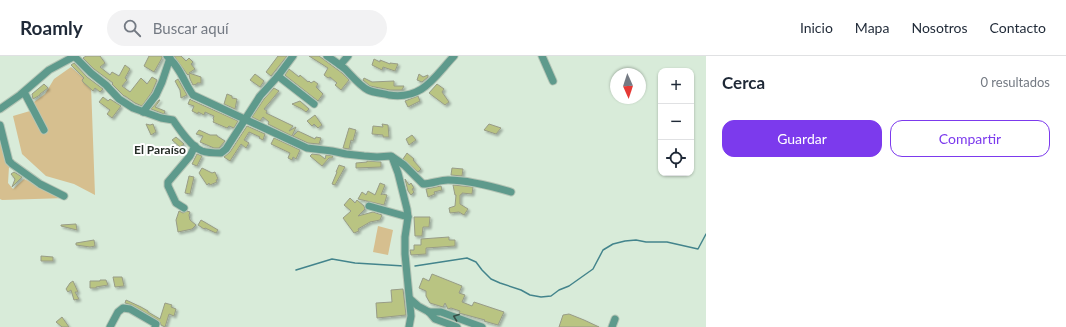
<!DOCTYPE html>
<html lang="es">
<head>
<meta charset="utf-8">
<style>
	:root { --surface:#fff; --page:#f2f2f3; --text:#1f2937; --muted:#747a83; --line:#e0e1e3; --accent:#7c3aed }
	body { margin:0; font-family:Lato,sans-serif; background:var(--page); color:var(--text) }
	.controls { position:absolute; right:12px; top:12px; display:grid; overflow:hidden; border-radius:8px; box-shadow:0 1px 3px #0004 }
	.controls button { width:36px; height:36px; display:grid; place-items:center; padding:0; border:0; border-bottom:1px solid var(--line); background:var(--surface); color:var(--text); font:20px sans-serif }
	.compass { position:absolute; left:610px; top:12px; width:36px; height:36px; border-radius:50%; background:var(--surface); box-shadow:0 1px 3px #0004; rotate:177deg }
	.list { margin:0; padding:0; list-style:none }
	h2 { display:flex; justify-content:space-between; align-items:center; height:52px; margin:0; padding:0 16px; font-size:17px }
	h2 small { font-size:13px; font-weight:400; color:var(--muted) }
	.actions { display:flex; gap:8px; padding:12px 16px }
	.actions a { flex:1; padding:9px 0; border:1px solid var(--accent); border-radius:12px; text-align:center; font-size:14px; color:var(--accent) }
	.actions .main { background:var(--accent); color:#fff }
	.icon { flex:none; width:22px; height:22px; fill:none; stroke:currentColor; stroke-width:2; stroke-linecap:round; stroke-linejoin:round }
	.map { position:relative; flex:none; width:706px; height:271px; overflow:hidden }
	header { display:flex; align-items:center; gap:24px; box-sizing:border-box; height:56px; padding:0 20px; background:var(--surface); border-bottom:1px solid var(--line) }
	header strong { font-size:19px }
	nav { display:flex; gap:22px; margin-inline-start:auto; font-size:14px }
	.search { width:280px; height:36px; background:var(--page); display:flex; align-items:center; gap:10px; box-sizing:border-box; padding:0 14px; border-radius:22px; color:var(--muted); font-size:15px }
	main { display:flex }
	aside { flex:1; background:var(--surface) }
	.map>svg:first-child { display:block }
</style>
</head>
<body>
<header>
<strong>Roamly</strong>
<div class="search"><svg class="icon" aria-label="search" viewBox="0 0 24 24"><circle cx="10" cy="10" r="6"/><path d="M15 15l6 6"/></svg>Buscar aquí</div>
<nav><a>Inicio</a><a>Mapa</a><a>Nosotros</a><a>Contacto</a></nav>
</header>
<main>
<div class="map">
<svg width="706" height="271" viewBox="0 0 706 271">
	<defs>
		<filter id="shadow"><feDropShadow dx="2" dy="2" stdDeviation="1" flood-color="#0004"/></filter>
	</defs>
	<rect width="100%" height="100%" fill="#d8ebd9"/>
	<g fill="#d6bf8f">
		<polygon points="71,11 91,29 95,139 74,128 46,120 22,98 13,60 30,55 34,46 45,38 54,23"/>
		<polygon points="0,85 4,101 9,111 8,127 13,133 24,123 67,142 2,144 0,143"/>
		<polygon points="378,170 393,174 388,199 373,196"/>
	</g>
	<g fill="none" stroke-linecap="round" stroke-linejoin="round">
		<g stroke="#43848c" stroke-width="1.5">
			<polyline points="415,210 467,202 476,206 482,214 491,223 500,227 521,234 530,239 541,241 551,240 559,234 569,230 593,213 603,194 613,188 625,185 636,184 646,186 667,186 698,193 706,178"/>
			<polyline points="296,214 332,203 355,207 404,210"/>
		</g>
	</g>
	<g fill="#b9c482" stroke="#989c87" filter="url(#shadow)">
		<polygon points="86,0 100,0 105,7 100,11 110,19 112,16 119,20 125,9 130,13 125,22 127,24 122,30 130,36 141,22 147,28 152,21 157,24 152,36 142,50 135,47 125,40 124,40 112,28 113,27 94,13 83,2"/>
		<polygon points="149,0 162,0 162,2 154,16 144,10"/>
		<polygon points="174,0 181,0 186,5 189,2 193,6 191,8 195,13 189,17 201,21 201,27 197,27 197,28 193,29 190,23 189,18 188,19 187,18"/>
		<polygon points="278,0 287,0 271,20 266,16"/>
		<polygon points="309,0 319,0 342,17 349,24 341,34 335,29 337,27 330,21 328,22 324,19 328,12"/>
		<polygon points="374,3 380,6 380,4 390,8 390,7 398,8 395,15 383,11 382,14 372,9"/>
		<polygon points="74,7 87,21 103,33 100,36 95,32 93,35 83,26 82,24 84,22 71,9"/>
		<polygon points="289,13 299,21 300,19 308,26 309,25 311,27 314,25 318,28 316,31 323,38 318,45 286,20 285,19"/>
		<polygon points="255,18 264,25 260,31 250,24"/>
		<polygon points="419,18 423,21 428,19 428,21 422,26 417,24"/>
		<polygon points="364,22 372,26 394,25 394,30 404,30 402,34 390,34 370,30 363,24"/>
		<polygon points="178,23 187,39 181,42 180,34 175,25"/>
		<polygon points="44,28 48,32 40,38 40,39 33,43 32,38"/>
		<polygon points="437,28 444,33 442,36 449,46 445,49 429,37"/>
		<polygon points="274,32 279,35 264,53 267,55 266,57 293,70 289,75 296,71 292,80 268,68 269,66 263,61 260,65 252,61 264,43"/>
		<polygon points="227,38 232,40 232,42 237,43 235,53 224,48"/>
		<polygon points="418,40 420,45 408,51 405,45"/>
		<polygon points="103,41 108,45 110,43 121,50 112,62 107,58 110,54 99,46"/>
		<polygon points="190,43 191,44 238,65 234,72 229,70 227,72 213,66 214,64 213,63 214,60 205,56 204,59 198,56 198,58 192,55 194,50 188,48"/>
		<polygon points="159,44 160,44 155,51 165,55 164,58 151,53"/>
		<polygon points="300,45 309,53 306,56 302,53 292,48"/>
		<polygon points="315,59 322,69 318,72 314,68 312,70 307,65"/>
		<polygon points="146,68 150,69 153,68 156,76 151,79"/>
		<polygon points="382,68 388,69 389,81 383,81 383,79 372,78 373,70 383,71"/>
		<polygon points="489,68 501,72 496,78 484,74"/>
		<polygon points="247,70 265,78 263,84 259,82 260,81 249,76 244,84 249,87 246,92 241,88 230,105 224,101 230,96"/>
		<polygon points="349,72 356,74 353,85 351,84 349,93 343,92"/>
		<polygon points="199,74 210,79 217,79 217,80 225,85 219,92 214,92 200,86 203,80 196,78"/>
		<polygon points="298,75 315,83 316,81 321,82 319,88 308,87 293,80"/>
		<polygon points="412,79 416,84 409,89 406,83"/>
		<polygon points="176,81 184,88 180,91 172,84"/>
		<polygon points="274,82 300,94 296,103 293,101 292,104 288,102 290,97 271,88"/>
		<polygon points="407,97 414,103 413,104 421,113 418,116 403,103"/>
		<polygon points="197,98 202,100 197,110 192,108"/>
		<polygon points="312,98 320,99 325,103 326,99 333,100 332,102 329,102 322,110 310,100"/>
		<polygon points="367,105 381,106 381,111 356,112 356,107 367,106"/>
		<polygon points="339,109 345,111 335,129 332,128 337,116 336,116"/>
		<polygon points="202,112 212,117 215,116 218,123 216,124 217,126 210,129 209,127 207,129 199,117"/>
		<polygon points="452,112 463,113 462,120 451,119"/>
		<polygon points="14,116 22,121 12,131 15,123 11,118"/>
		<polygon points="189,120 194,121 190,138 185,137"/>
		<polygon points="405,123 409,129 411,127 414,132 412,133 414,136 411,139 408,135"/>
		<polygon points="380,127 385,129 381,139 382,138 387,139 384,149 358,143 362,136 366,139 368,135 375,139"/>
		<polygon points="453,129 473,131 472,138 462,137 462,138 460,139 460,148 468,153 464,159 459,156 450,157 449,152 455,150 456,139 455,139"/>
		<polygon points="441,130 442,134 434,136 435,138 428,141 426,133"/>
		<polygon points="350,142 355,147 357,144 364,150 365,153 358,160 373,156 382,159 380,164 370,166 358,173 359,175 354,177 343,162 351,155 344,149"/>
		<polygon points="179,155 183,157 187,155 190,156 189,159 190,164 196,169 192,173 178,176 176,164"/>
		<polygon points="414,161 430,161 429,171 423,171 422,180 415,180"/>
		<polygon points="201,164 218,174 216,177 205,172 204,173 198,169"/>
		<polygon points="76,168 77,174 61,170 61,169"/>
		<polygon points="449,181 449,184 455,184 455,190 426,192 426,198 411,199 410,194 414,194 414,189 421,189 421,183"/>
		<polygon points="94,184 95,190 90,191 76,189 76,187"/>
		<polygon points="41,200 53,201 53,205 41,205"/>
		<polygon points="432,218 462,230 459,237 465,239 462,246 472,250 474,246 504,256 498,269 484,265 485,264 459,257 460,255 451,252 448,253 445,247 443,251 430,247 426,240 426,235 419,232 423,222 429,225"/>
		<polygon points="113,221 122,221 124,230 115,231"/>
		<polygon points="100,224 106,224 108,229 96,231 96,232 90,232 90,225 100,225"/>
		<polygon points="73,225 78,236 75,236 79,243 74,244 71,234 68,236 66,233 70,227"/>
		<polygon points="403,233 406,259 377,262 376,247 392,246 391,234"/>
		<polygon points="126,244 141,251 148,255 148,256 160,263 165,247 172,249 171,251 176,253 174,260 169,258 165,271 161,269 160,266 158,264 132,249 125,247"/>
		<polygon points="569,258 584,264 599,271 559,271 563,259"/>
		<polygon points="62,261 69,271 62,271 56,266"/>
	</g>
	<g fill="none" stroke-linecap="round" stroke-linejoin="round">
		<defs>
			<g id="minor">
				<path d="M74,0L91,17L106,29L119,43L133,52L161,62L173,64C180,74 191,91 202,95C208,97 215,97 221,97L226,93L260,40L278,20L293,0"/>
				<path d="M167,0C180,11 184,26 193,39L307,92L332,95L346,98L364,100L377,101L391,100L404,109L423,128C431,128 440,124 448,124C469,124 491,130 511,136"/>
				<path d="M327,0C333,4 339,8 345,13C351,19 360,30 368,34C374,37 382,37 389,39C423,44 434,21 454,0"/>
				<polyline points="542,0 553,25"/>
				<polyline points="340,9 348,0"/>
				<polyline points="278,20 314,48"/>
				<polyline points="24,36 44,74"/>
				<polyline points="0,53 20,39 49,14 75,0"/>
				<polyline points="143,56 156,39 162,26 170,2"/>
				<polyline points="0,69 9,105 12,108 40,128 64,140"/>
				<polyline points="392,101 398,117 407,153 408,161 405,181 405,198 411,260 409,271"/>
				<polyline points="369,150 408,161"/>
				<polyline points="184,152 176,147 168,130 168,126 190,100 195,90"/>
				<polyline points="410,243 418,250 429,256 435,263 457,271"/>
				<polyline points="429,256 441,256 482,271"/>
				<polyline points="110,271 118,256 123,252 130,253 156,268 155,271"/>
				<polyline points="612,271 615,263"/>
			</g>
		</defs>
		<use href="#minor" stroke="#b5c5b6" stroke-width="9"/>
		<use href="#minor" stroke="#5e9a8c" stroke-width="7"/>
	</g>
	<defs><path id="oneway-chevron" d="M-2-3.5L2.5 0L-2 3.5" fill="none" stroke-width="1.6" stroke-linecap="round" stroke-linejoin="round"/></defs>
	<use stroke="#384f47" href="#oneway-chevron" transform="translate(456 261) rotate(-160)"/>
	<g text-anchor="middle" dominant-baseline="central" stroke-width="4" stroke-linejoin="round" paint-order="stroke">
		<g font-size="12" font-weight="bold" fill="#282f29" stroke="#fff">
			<text x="160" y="93">El Paraíso</text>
		</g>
	</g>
</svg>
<div class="controls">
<button>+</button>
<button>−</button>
<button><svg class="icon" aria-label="locate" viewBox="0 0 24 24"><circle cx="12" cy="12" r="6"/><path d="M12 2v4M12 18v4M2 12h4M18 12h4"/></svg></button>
</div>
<svg class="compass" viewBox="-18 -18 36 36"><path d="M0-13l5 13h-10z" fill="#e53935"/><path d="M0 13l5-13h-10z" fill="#747a83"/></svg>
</div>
<aside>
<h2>Cerca<small>0 resultados</small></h2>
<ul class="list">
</ul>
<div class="actions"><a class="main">Guardar</a><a>Compartir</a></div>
</aside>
</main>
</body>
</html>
